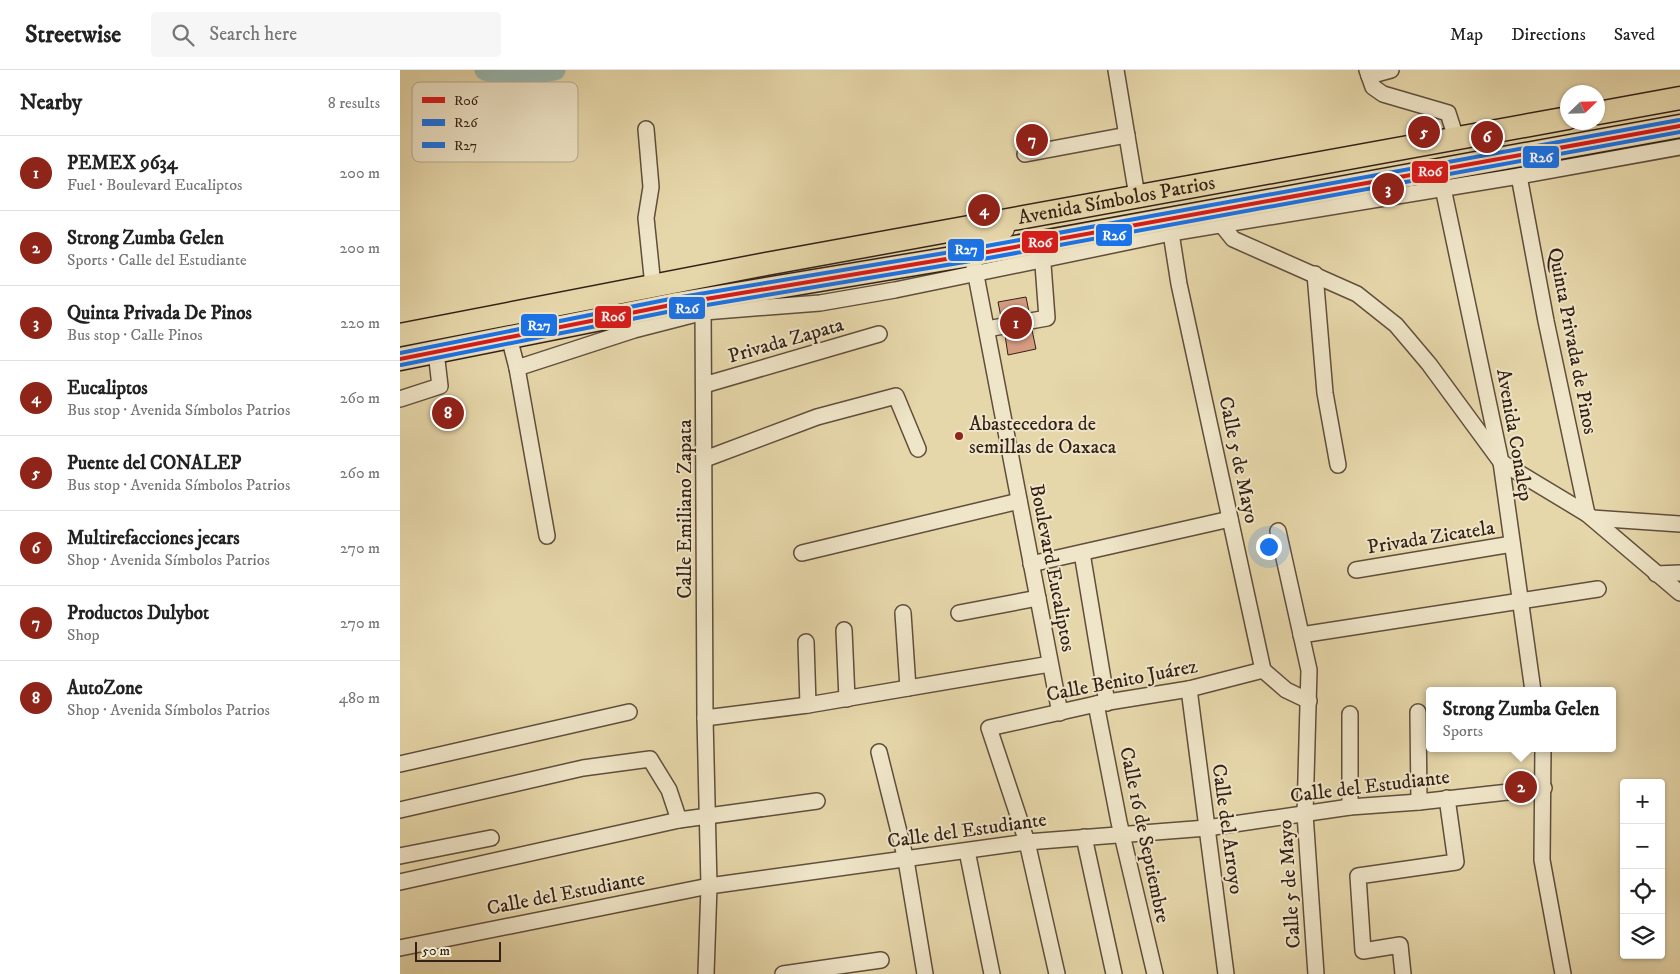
<!DOCTYPE html>
<html lang="en">
<head>
<meta charset="utf-8">
<style>
	:root { --surface:#fff; --page:#f6f6f6; --text:#222; --muted:#767676; --line:#e0e0e0; --accent:#8f2418 }
	body { margin:0; font-family:"IM FELL DW Pica",serif; background:var(--page); color:var(--text) }
	.controls { position:absolute; right:15px; bottom:15px; display:grid; overflow:hidden; border-radius:5px; box-shadow:0 1px 4px #0004 }
	.controls button { width:45px; height:45px; display:grid; place-items:center; padding:0; border:0; border-bottom:1px solid var(--line); background:var(--surface); color:var(--text); font:25px sans-serif }
	.compass { position:absolute; left:1160px; top:15px; width:45px; height:45px; border-radius:50%; background:var(--surface); box-shadow:0 1px 4px #0004; rotate:67deg }
	.scale { position:absolute; left:15px; bottom:12px; width:86px; box-sizing:border-box; padding-left:5px; border:2px solid #332118; border-top:0; font-size:14px; line-height:18px; white-space:nowrap; color:#332118; -webkit-text-stroke:4px #efe5c8; paint-order:stroke }
	.you { position:absolute; left:868px; top:476px; width:18px; height:18px; margin:-12px; border:4px solid #fff; border-radius:50%; background:#1a73e8; box-shadow:0 0 0 8px #1a73e833 }
	.badge { display:grid; place-items:center; width:32px; height:32px; border-radius:50%; background:var(--accent); color:#fff; font-size:16px; font-weight:700 }
	.pin { position:absolute; translate:-50% -50%; border:2px solid #fff; box-shadow:0 1px 5px #0006 }
	.popup { position:absolute; left:1026px; top:617px; width:190px; height:65px; box-sizing:border-box; display:grid; place-content:center; border-radius:5px; background:var(--surface); filter:drop-shadow(0 1px 4px #0005); font-size:16px; white-space:nowrap; color:var(--muted) }
	.popup b { font-size:19px; color:var(--text) }
	.popup::after { content:''; position:absolute; left:50%; top:100%; margin-left:-10px; border:10px solid transparent; border-top-color:var(--surface) }
	.list { margin:0; padding:0; list-style:none }
	h2 { display:flex; justify-content:space-between; align-items:center; height:65px; margin:0; padding:0 20px; font-size:21px }
	h2 small { font-size:16px; font-weight:400; color:var(--muted) }
	.list li { display:grid; grid-template-columns:32px 1fr auto; gap:15px; align-items:center; box-sizing:border-box; height:75px; padding:0 20px; border-top:1px solid var(--line) }
	.list b { display:block; font-size:19px; white-space:nowrap }
	.list p { margin:0; font-size:16px; white-space:nowrap; color:var(--muted) }
	.list em { font-size:16px; font-style:normal; color:var(--muted) }
	.icon { flex:none; width:28px; height:28px; fill:none; stroke:currentColor; stroke-width:2; stroke-linecap:round; stroke-linejoin:round }
	.map { position:relative; flex:none; width:1280px; height:904px; overflow:hidden }
	header { display:flex; align-items:center; gap:30px; box-sizing:border-box; height:70px; padding:0 25px; background:var(--surface); border-bottom:1px solid var(--line) }
	header strong { font-size:24px }
	nav { display:flex; gap:28px; margin-inline-start:auto; font-size:18px }
	.search { width:350px; height:45px; background:var(--page); display:flex; align-items:center; gap:12px; box-sizing:border-box; padding:0 18px; border-radius:5px; color:var(--muted); font-size:19px }
	main { display:flex }
	aside { flex:1; background:var(--surface) }
	.map>svg:first-child { display:block }
</style>
</head>
<body>
<header>
<strong>Streetwise</strong>
<div class="search"><svg class="icon" aria-label="search" viewBox="0 0 24 24"><circle cx="10" cy="10" r="6"/><path d="M15 15l6 6"/></svg>Search here</div>
<nav><a>Map</a><a>Directions</a><a>Saved</a></nav>
</header>
<main>
<aside>
<h2>Nearby<small>8 results</small></h2>
<ul class="list">
<li><span class="badge">1</span><div><b>PEMEX 9634</b><p>Fuel · Boulevard Eucaliptos</p></div><em>200 m</em></li>
<li><span class="badge">2</span><div><b>Strong Zumba Gelen</b><p>Sports · Calle del Estudiante</p></div><em>200 m</em></li>
<li><span class="badge">3</span><div><b>Quinta Privada De Pinos</b><p>Bus stop · Calle Pinos</p></div><em>220 m</em></li>
<li><span class="badge">4</span><div><b>Eucaliptos</b><p>Bus stop · Avenida Símbolos Patrios</p></div><em>260 m</em></li>
<li><span class="badge">5</span><div><b>Puente del CONALEP</b><p>Bus stop · Avenida Símbolos Patrios</p></div><em>260 m</em></li>
<li><span class="badge">6</span><div><b>Multirefacciones jecars</b><p>Shop · Avenida Símbolos Patrios</p></div><em>270 m</em></li>
<li><span class="badge">7</span><div><b>Productos Dulybot</b><p>Shop</p></div><em>270 m</em></li>
<li><span class="badge">8</span><div><b>AutoZone</b><p>Shop · Avenida Símbolos Patrios</p></div><em>480 m</em></li>
</ul>
</aside>
<div class="map">
<svg width="1280" height="904" viewBox="0 0 1280 904">
	<rect width="100%" height="100%" fill="#e6d7aa"/>
	<filter id="stains"><feTurbulence type="fractalNoise" baseFrequency=".004" numOctaves="4"/><feColorMatrix values="0 0 0 0 .2 0 0 0 0 .09 0 0 0 0 .02 0 0 0 .5 -.17"/></filter>
	<radialGradient id="worn" r=".72"><stop offset=".6" stop-color="#630" stop-opacity="0"/><stop offset="1" stop-color="#630" stop-opacity=".3"/></radialGradient>
	<g fill="none" stroke-linecap="round" stroke-linejoin="round">
		<polyline stroke="#99b8b1" stroke-width="21" points="85,0 112,7 155,0"/>
	</g>
	<g fill="#d49b80" stroke="#332118">
		<polygon points="626,227 629,242 601,247 598,232"/>
		<polygon points="632,260 636,279 608,285 605,265"/>
	</g>
	<g fill="none" stroke-linecap="round" stroke-linejoin="round">
		<defs>
			<g id="minor">
				<polyline points="716,0 737,126"/>
				<polyline points="967,0 973,17 983,24 1048,43 1056,68"/>
				<polyline points="969,6 991,0"/>
				<polyline points="246,59 251,117 246,148 253,216"/>
				<polyline points="625,84 727,65"/>
				<polyline points="1119,106 1146,251 1187,444"/>
				<polyline points="1043,118 1101,392 1133,621"/>
				<polyline points="821,154 833,169 957,224 996,255 1029,294 1101,392 1187,444 1280,523"/>
				<polyline points="771,163 779,214 863,600 886,620 909,631"/>
				<polyline points="574,195 660,643"/>
				<polyline points="915,204 925,323 938,395"/>
				<polyline points="303,234 305,648 309,816 306,904"/>
				<polyline points="587,259 647,248 642,181"/>
				<polyline points="109,267 117,298 234,260 304,242 420,233 495,220 771,163 1119,106 1280,77"/>
				<polyline points="117,298 147,466"/>
				<polyline points="304,315 479,264"/>
				<polyline points="0,329 40,316 36,282"/>
				<polyline points="305,389 417,347 496,326 518,379"/>
				<polyline points="1192,448 1280,454"/>
				<polyline points="878,461 909,600 905,744 916,904"/>
				<polyline points="402,483 619,431"/>
				<polyline points="682,483 707,633"/>
				<polyline points="631,494 830,449"/>
				<polyline points="956,500 1112,474"/>
				<polyline points="1256,504 1280,503"/>
				<polyline points="503,543 508,618"/>
				<polyline points="559,543 638,528"/>
				<polyline points="444,560 447,629"/>
				<polyline points="901,565 1198,519"/>
				<polyline points="406,572 408,635"/>
				<polyline points="789,619 826,904"/>
				<polyline points="696,634 719,752 755,904"/>
				<polyline points="1018,642 1019,732"/>
				<polyline points="950,644 950,737"/>
				<polyline points="305,648 408,635 650,594"/>
				<polyline points="1143,678 1142,790 1163,904"/>
				<polyline points="479,682 506,790 525,904"/>
				<polyline points="0,694 229,642"/>
				<polyline points="0,740 183,698 250,689 269,720 279,750"/>
				<polyline points="684,767 714,904"/>
				<polyline points="567,781 592,904"/>
				<polyline points="0,786 91,768"/>
				<polyline points="0,812 279,750 417,731"/>
				<polyline points="0,878 309,816 627,772 807,758 950,737 1019,732 1144,718"/>
				<polyline points="383,904 481,890"/>
				<polyline points="657,904 627,772 589,658 696,634 789,619 863,600"/>
				<polyline points="1003,904 1000,875 963,881 958,806 1056,792 1047,728"/>
			</g>
			<path id="major" d="M573,185C575,162 585,163 604,159"/>
			<g id="highway">
				<polyline points="1198,43 1280,28"/>
				<path id="s1" d="M0,265L366,194L1168,48"/>
				<polyline points="0,289 276,234 582,183 1280,56"/>
			</g>
		</defs>
		<use href="#minor" stroke="#604e3c" stroke-width="18"/>
		<use href="#major" stroke="#332118" stroke-width="22"/>
		<use href="#highway" stroke="#332118" stroke-width="25"/>
		<use href="#minor" stroke="#efe5c8" stroke-width="15"/>
		<use href="#major" stroke="#e6d7aa" stroke-width="20"/>
		<use href="#highway" stroke="#e6d7aa" stroke-width="22"/>
		<defs>
			<polyline id="bus-1" points="0,289 276,234 582,183 1280,56"/>
			<polyline id="bus-2" points="1,295 277,240 583,189 1280,62"/>
			<polyline id="bus-3" points="0,283 275,228 581,177 1279,50"/>
		</defs>
		<use href="#bus-1" stroke="#efe5c8" stroke-width="8"/>
		<use href="#bus-2" stroke="#efe5c8" stroke-width="8"/>
		<use href="#bus-3" stroke="#efe5c8" stroke-width="8"/>
		<use href="#bus-1" stroke="#d81b1b" stroke-width="4"/>
		<use href="#bus-2" stroke="#1a73e8" stroke-width="4"/>
		<use href="#bus-3" stroke="#1a73e8" stroke-width="4"/>
	</g>
	<circle fill="#8f2418" stroke="#efe5c8" stroke-width="2" cx="559" cy="366" r="5"/>
	<g text-anchor="middle" dominant-baseline="central" stroke-width="4" stroke-linejoin="round" paint-order="stroke">
		<g font-size="20" fill="#332118" stroke="#efe5c8">
			<text stroke="none"><textPath href="#s1" startOffset="729">Avenida Símbolos Patrios</textPath></text>
			<text transform="translate(386 271) rotate(-16)">Privada Zapata</text>
			<text transform="translate(1172 271) rotate(79)">Quinta Privada de Pinos</text>
			<text transform="translate(1114 365) rotate(80)">Avenida Conalep</text>
			<text transform="translate(838 390) rotate(78)">Calle 5 de Mayo</text>
			<text transform="translate(285 439) rotate(-90)">Calle Emiliano Zapata</text>
			<text transform="translate(1031 468) rotate(-9)">Privada Zicatela</text>
			<text transform="translate(652 498) rotate(79)">Boulevard Eucaliptos</text>
			<text transform="translate(722 611) rotate(-11)">Calle Benito Juárez</text>
			<text transform="translate(970 717) rotate(-7)">Calle del Estudiante</text>
			<text transform="translate(827 759) rotate(82)">Calle del Arroyo</text>
			<text transform="translate(567 761) rotate(-8)">Calle del Estudiante</text>
			<text transform="translate(744 765) rotate(78)">Calle 16 de Septiembre</text>
			<text transform="translate(890 814) rotate(-94)">Calle 5 de Mayo</text>
			<text transform="translate(166 824) rotate(-11)">Calle del Estudiante</text>
		</g>
		<g font-size="20" fill="#332118" stroke="#efe5c8" text-anchor="start">
			<text x="569" y="354">Abastecedora de<tspan x="569" dy="23">semillas de Oaxaca</tspan></text>
		</g>
	</g>
	<rect x="12" y="12" width="166" height="80" rx="8" fill="#efe5c8" stroke="#b7aa93" stroke-width="1"/>
	<rect x="22" y="27" width="23" height="6" fill="#d81b1b"/>
	<rect x="22" y="49" width="23" height="7" fill="#1a73e8"/>
	<rect x="22" y="72" width="23" height="6" fill="#1a73e8"/>
	<g font-size="14" fill="#332118">
		<text x="54" y="35">R06</text>
		<text x="54" y="57">R26</text>
		<text x="54" y="80">R27</text>
	</g>
	<g stroke="#efe5c8" stroke-width="2">
		<rect x="1122" y="75" width="38" height="24" rx="5" fill="#1a73e8"/>
		<rect x="1011" y="90" width="38" height="24" rx="5" fill="#d81b1b"/>
		<rect x="695" y="153" width="38" height="24" rx="5" fill="#1a73e8"/>
		<rect x="621" y="160" width="38" height="24" rx="5" fill="#d81b1b"/>
		<rect x="547" y="168" width="38" height="24" rx="5" fill="#1a73e8"/>
		<rect x="268" y="226" width="38" height="24" rx="5" fill="#1a73e8"/>
		<rect x="194" y="235" width="38" height="24" rx="5" fill="#d81b1b"/>
		<rect x="120" y="243" width="38" height="24" rx="5" fill="#1a73e8"/>
	</g>
	<g font-size="14" text-anchor="middle" font-weight="bold" fill="#fff">
		<text x="1141" y="92">R26</text>
		<text x="1030" y="106">R06</text>
		<text x="714" y="170">R26</text>
		<text x="640" y="177">R06</text>
		<text x="566" y="184">R27</text>
		<text x="287" y="243">R26</text>
		<text x="213" y="251">R06</text>
		<text x="139" y="260">R27</text>
	</g>
	<rect width="100%" height="100%" filter="url(#stains)"/>
	<rect width="100%" height="100%" fill="url(#worn)"/>
</svg>
<div class="controls">
<button>+</button>
<button>−</button>
<button><svg class="icon" aria-label="locate" viewBox="0 0 24 24"><circle cx="12" cy="12" r="6"/><path d="M12 2v4M12 18v4M2 12h4M18 12h4"/></svg></button>
<button><svg class="icon" aria-label="layers" viewBox="0 0 24 24"><path d="M12 4l9 5-9 5-9-5zM3 14l9 5 9-5"/></svg></button>
</div>
<svg class="compass" viewBox="-18 -18 36 36"><path d="M0-13l5 13h-10z" fill="#e53935"/><path d="M0 13l5-13h-10z" fill="#767676"/></svg>
<div class="scale">50 m</div>
<div class="you"></div>
<div class="pin badge" style="left:616px;top:253px">1</div>
<div class="pin badge" style="left:1121px;top:717px">2</div>
<div class="popup"><b>Strong Zumba Gelen</b>Sports</div>
<div class="pin badge" style="left:988px;top:119px">3</div>
<div class="pin badge" style="left:584px;top:140px">4</div>
<div class="pin badge" style="left:1024px;top:62px">5</div>
<div class="pin badge" style="left:1087px;top:67px">6</div>
<div class="pin badge" style="left:632px;top:70px">7</div>
<div class="pin badge" style="left:48px;top:343px">8</div>
</div>
</main>
</body>
</html>
